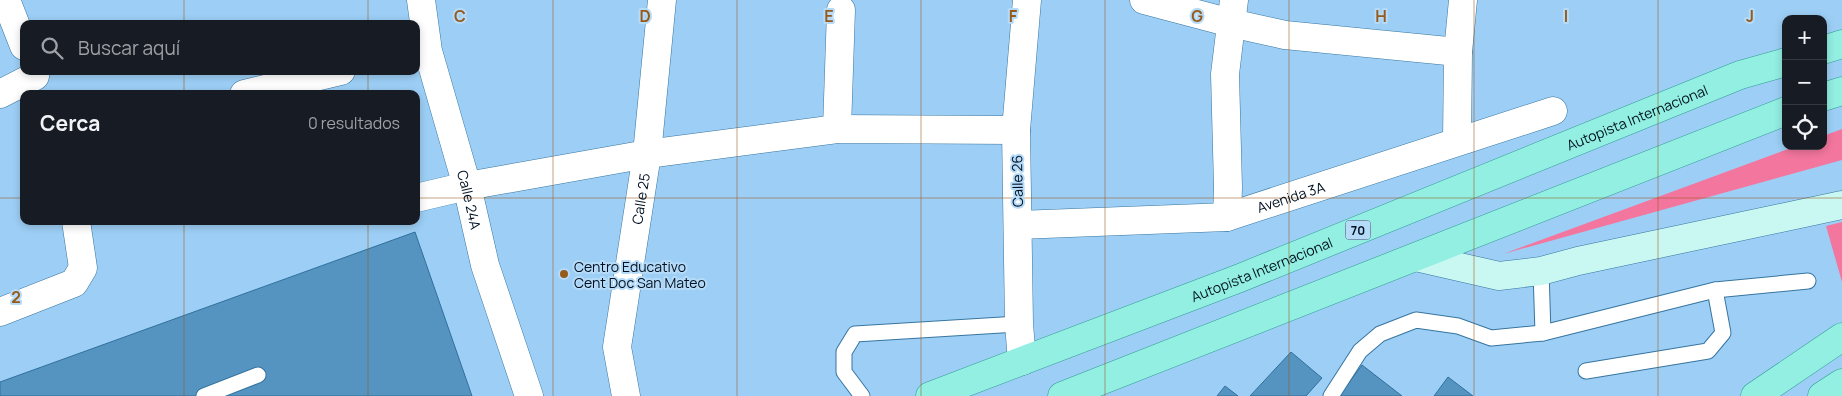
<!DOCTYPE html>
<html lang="es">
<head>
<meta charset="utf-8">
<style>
	:root { --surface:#171b24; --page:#242831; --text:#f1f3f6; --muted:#9ea1a6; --line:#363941 }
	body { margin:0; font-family:Manrope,sans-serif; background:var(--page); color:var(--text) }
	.controls { position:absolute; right:15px; top:15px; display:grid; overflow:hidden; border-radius:10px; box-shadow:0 2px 8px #0003 }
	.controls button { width:45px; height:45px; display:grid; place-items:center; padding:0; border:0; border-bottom:1px solid var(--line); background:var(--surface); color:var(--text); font:25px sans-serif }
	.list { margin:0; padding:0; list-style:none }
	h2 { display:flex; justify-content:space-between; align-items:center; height:65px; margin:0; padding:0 20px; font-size:21px }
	h2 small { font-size:16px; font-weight:400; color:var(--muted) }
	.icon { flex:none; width:28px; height:28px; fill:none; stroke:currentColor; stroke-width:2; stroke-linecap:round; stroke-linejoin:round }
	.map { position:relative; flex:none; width:1842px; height:396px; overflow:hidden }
	.search { position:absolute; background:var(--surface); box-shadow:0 2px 8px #0003; left:20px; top:20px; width:400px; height:55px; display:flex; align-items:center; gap:12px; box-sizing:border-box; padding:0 18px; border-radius:10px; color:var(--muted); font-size:19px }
	.panel { position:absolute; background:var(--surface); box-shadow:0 2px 8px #0003; left:20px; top:90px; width:400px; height:135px; border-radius:10px }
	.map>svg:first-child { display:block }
</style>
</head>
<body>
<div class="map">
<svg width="1842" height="396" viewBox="0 0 1842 396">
	<rect width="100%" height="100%" fill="#9dcff6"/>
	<g fill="#f3769e">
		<polygon points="1842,129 1842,160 1503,254 1796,146 1823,146 1823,136"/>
		<polygon points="1842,222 1842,282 1826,226"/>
	</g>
	<g fill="#5594c1" stroke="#30709b">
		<polygon points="415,232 472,396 0,396 0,382"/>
		<polygon points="1291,352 1322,378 1306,396 1250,396"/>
		<polygon points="1362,365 1402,396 1339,396"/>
		<polygon points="1448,377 1473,396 1434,396"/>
		<polygon points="1225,386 1238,396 1217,396"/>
	</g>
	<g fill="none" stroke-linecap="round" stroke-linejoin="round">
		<defs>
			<g id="lane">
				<polyline points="1541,271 1543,333"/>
				<polyline points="1586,371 1708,351 1723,333 1715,290"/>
				<polyline points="204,396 258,375"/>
				<polyline points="862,396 844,372 844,352 855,334 1019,324"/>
				<polyline points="1331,396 1360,351 1380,334 1416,320 1458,326 1491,338 1543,333 1715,290 1808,281"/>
			</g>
			<g id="street">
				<polyline points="6,0 24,46"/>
				<path id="s1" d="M421,0L428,51L467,186L485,265L529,396"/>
				<polyline points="1144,0 1231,23 1285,35 1458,52"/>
				<polyline points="0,94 35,76"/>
				<polyline points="244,94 341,71"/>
				<polyline points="837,129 841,10"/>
				<polyline points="1457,141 1458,52 1463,0"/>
				<polyline points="416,198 467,186 647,154 837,129 1016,130"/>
				<polyline points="1227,217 1228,187 1225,74 1234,0"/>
				<path id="s2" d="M1018,225L1227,217L1553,111"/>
				<polyline points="0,312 74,283 83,268 76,221"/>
				<polyline points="1022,361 1019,324 1016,130 1027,0"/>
				<path id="s3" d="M626,396L617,347L647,154L662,0"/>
			</g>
			<polyline id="secondary" points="1416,257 1499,276 1541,271 1578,261 1842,205"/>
			<g id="primary">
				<polyline points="1823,50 1842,44"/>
				<polyline points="1823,97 1842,91"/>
				<path id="s4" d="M930,396L1240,278L1740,75L1786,62"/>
				<polyline points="1062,396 1786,111"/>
				<polyline points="1755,396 1842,337"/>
				<polyline points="1822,396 1842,383"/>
			</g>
		</defs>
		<use href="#lane" stroke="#3675a0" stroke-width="17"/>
		<use href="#street" stroke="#3675a0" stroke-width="29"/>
		<use href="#secondary" stroke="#3675a0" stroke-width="29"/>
		<use href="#primary" stroke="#309a92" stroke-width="29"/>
		<use href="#lane" stroke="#fff" stroke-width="15"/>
		<use href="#street" stroke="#fff" stroke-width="28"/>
		<use href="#secondary" stroke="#c9f7f1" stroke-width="28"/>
		<use href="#primary" stroke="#92efe2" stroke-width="28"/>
	</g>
	<path fill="none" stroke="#965a1b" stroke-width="1" stroke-opacity="0.55" d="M184,0V24M368,0V24M553,0V396M737,0V396M921,0V396M1105,0V396M1289,0V396M1474,0V396M1658,0V396M184,71V94M368,71V94M0,198H24M416,198H1842M184,221V396M368,221V396"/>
	<circle fill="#965a1b" stroke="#b6dbf8" stroke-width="2" cx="564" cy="274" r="5"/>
	<g text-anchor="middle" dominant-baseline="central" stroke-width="4" stroke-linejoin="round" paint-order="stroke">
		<rect fill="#b6dbf8" stroke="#374d62" stroke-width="1" x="1345.5" y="220.5" width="25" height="19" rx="4"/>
		<g font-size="12" font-weight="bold" fill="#001021">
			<text x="1358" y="230">70</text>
		</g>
		<g font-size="14" fill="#001021" stroke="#b6dbf8">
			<text stroke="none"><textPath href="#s4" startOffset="760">Autopista Internacional</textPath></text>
			<text transform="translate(1017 181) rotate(-91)">Calle 26</text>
			<text stroke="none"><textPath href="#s2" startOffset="276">Avenida 3A</textPath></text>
			<text stroke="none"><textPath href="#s1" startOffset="206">Calle 24A</textPath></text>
			<text stroke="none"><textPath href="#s3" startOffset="200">Calle 25</textPath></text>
			<text stroke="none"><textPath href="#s4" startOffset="355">Autopista Internacional</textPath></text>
		</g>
		<g font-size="14" fill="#001021" stroke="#b6dbf8" text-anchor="start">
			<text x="574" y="266">Centro Educativo<tspan x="574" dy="16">Cent Doc San Mateo</tspan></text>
		</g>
	</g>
	<g font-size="16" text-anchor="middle" font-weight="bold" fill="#965a1b" stroke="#b6dbf8" stroke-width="4" stroke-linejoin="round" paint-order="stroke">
		<text x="460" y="22">C</text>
		<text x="645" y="22">D</text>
		<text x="829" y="22">E</text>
		<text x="1013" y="22">F</text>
		<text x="1197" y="22">G</text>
		<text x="1381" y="22">H</text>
		<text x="1566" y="22">I</text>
		<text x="1750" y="22">J</text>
		<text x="16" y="303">2</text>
	</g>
</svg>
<div class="controls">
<button>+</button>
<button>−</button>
<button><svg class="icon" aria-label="locate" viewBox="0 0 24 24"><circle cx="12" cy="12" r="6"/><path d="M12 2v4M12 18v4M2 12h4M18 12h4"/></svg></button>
</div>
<div class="search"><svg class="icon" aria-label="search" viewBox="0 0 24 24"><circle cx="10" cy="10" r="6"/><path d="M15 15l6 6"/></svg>Buscar aquí</div>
<section class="panel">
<h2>Cerca<small>0 resultados</small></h2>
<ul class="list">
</ul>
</section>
</div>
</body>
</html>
